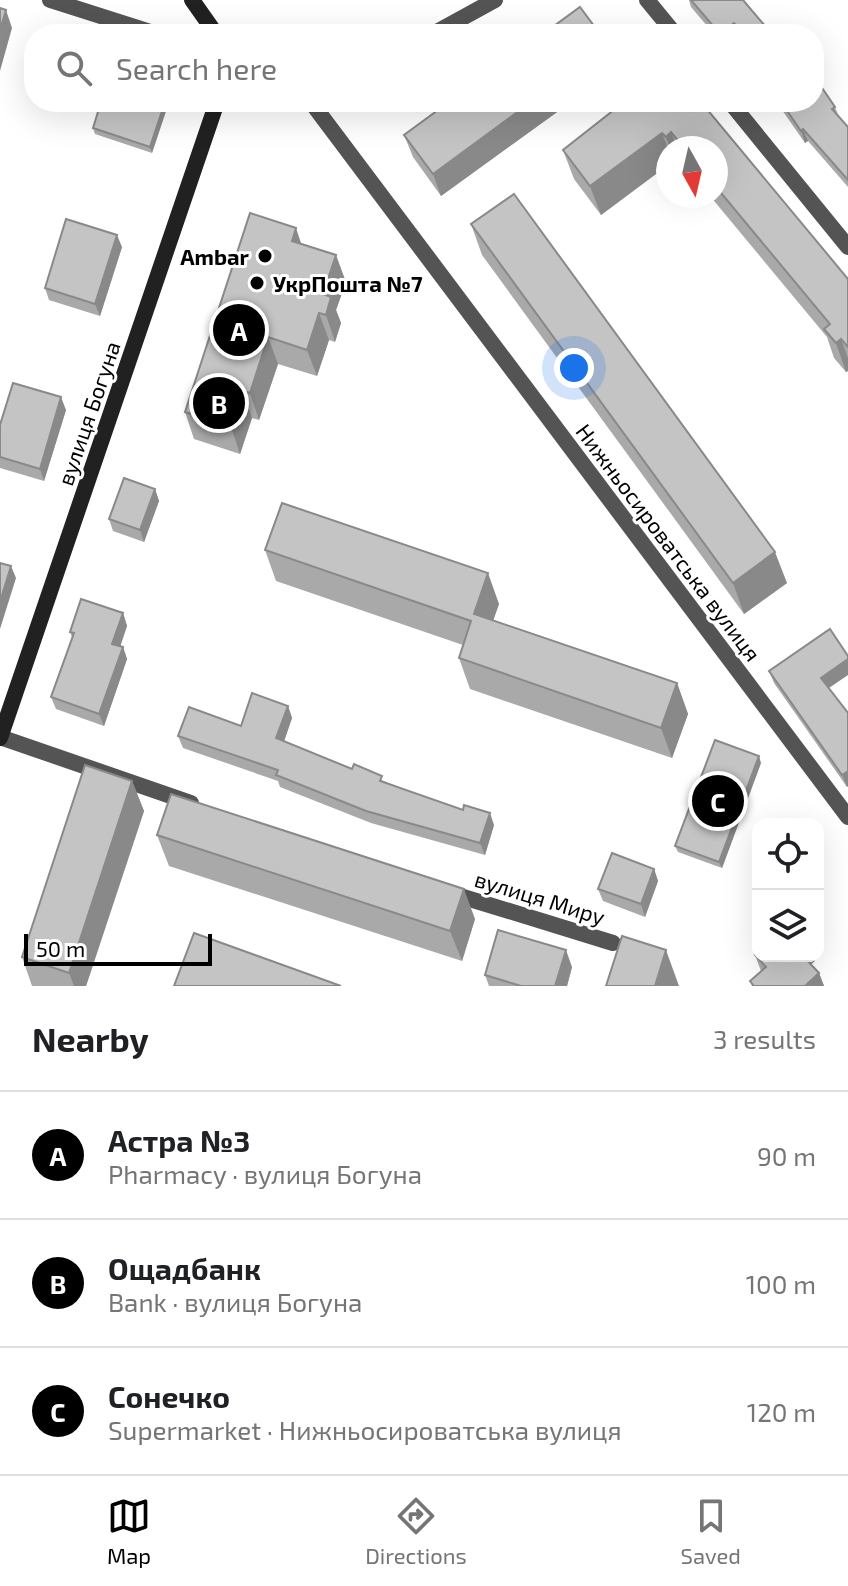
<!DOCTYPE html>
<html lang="en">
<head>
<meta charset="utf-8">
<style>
	:root { --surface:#fff; --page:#f6f6f6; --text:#202124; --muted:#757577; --line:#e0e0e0; --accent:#000 }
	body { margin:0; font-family:"Exo 2",sans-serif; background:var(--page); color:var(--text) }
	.controls { position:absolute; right:24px; bottom:24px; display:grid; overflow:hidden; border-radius:16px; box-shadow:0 8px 32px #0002 }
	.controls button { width:72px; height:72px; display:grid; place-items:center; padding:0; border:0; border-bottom:2px solid var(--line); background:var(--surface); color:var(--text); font:40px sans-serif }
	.compass { position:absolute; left:656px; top:136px; width:72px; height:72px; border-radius:50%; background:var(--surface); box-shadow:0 8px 32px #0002; rotate:172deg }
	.scale { position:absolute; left:24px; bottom:20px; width:188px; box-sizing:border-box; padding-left:8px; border:4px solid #000; border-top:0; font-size:22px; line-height:28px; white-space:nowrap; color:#000; -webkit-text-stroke:6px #fff; paint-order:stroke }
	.you { position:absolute; left:574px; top:368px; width:28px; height:28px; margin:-20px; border:6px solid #fff; border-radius:50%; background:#1a73e8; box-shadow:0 0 0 12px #1a73e833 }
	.badge { display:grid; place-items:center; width:52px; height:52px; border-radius:50%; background:var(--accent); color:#fff; font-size:26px; font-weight:700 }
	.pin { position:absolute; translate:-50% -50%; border:4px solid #fff; box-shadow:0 2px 8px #0006 }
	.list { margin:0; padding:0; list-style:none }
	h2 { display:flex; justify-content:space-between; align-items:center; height:104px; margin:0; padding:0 32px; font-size:34px }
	h2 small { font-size:26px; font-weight:400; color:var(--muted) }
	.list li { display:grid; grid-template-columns:52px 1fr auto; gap:24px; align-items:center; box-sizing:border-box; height:128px; padding:0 32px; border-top:2px solid var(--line) }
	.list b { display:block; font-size:30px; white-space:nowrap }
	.list p { margin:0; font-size:26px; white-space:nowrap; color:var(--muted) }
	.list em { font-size:26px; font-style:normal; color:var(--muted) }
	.icon { flex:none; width:44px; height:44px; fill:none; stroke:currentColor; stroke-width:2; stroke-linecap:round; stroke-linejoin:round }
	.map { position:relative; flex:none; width:848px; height:986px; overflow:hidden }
	.search { position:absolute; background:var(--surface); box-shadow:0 8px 32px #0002; left:24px; right:24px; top:24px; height:88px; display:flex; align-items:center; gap:20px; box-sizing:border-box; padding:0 28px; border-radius:32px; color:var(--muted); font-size:30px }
	.sheet { height:488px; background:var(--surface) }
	nav { display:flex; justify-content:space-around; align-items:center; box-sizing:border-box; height:112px; border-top:2px solid var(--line); background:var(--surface); font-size:22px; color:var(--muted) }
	nav a { display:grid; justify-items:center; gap:4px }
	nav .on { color:var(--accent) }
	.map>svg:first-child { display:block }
</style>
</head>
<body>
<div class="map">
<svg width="848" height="986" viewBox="0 0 848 986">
	<rect width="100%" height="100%" fill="#fff"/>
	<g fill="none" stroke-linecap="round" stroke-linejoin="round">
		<g stroke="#545454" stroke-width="16">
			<polyline points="50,0 157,34"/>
			<polyline points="647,0 675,34"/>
			<polyline points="433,34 495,0"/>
			<polyline points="311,102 848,817"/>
			<polyline points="730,102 848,247"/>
			<polyline points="0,737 191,803"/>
			<polyline points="447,892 613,943"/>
		</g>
		<g stroke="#212121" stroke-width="16">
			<polyline points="192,0 216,34"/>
			<polyline points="0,738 217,102"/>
		</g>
	</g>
	<g fill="#a9a9a9">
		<polygon points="689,0 743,0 771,33 779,34 714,34 691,7"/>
		<polygon points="101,102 169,102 152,153 95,134 93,128"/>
		<polygon points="449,102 571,102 441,196 413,157 404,135"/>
		<polygon points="701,102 848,279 848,371 846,372 834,358 827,337 710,196 716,196 716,148 668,148 668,165 601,215 574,179 563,150"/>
		<polygon points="779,102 814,102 835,107 839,117 848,127 848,187 808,141 805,143 782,110"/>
		<polygon points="471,224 787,583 744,614 482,255"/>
		<polygon points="301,244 346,282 336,310 341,323 335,342 329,340 317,376 278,364 259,420 252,418 240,454 194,439 185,412"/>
		<polygon points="122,247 100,316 49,300 45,288"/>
		<polygon points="66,410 44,481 0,468 0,425"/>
		<polygon points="155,489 159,501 144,542 113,531 109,519"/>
		<polygon points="265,550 499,604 493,620 677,683 688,714 672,758 470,689 459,658 463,645 276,581"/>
		<polygon points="123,613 127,626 120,646 123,647 127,659 104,726 56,709 51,697 72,637 70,632"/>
		<polygon points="769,671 848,713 848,786 847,787 774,683"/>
		<polygon points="288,706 292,718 284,741 494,825 485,855 371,823 280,787 278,781 183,748 178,736 241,726"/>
		<polygon points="761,763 722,868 678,852 675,846"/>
		<polygon points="132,781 144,811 86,986 32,986 22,957"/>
		<polygon points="157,835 475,919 462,961 169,866"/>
		<polygon points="654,869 658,881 645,917 603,901 598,889"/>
		<polygon points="755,955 813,956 815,961 811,964 819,973 824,986 752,986 750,981 761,971"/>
		<polygon points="572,967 567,986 489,986 485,975"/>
	</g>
	<g fill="#898989">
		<polygon points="6,10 12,28 0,71 0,30"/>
		<polygon points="734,23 738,34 721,34"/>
		<polygon points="165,102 169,102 152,153 150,147"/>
		<polygon points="531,102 571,102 441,196 433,174"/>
		<polygon points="803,129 808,141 805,143 801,131"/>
		<polygon points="671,132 677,148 670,148 666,137"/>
		<polygon points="662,133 668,149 668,165 601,215 590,186"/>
		<polygon points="296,228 305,255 292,241"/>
		<polygon points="117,235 122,247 100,316 95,304"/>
		<polygon points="336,255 346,282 336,310 341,323 335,342 326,315 323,294"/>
		<polygon points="319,313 329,340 317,376 307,350"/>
		<polygon points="268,337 278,364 259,420 250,393"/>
		<polygon points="841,339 848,358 848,371 846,372 836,343"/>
		<polygon points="243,391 252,418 240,454 231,427"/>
		<polygon points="61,397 66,410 44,481 40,469"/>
		<polygon points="155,489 159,501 144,542 140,530"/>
		<polygon points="775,552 787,583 744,614 733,583"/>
		<polygon points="11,566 16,578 0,629 0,602"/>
		<polygon points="488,573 499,604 485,644 474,614"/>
		<polygon points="123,613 127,626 117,656 112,644"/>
		<polygon points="123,647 127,659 104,726 99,714"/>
		<polygon points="848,659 848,675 826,690 821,678"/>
		<polygon points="677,683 688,714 672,758 661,728"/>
		<polygon points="288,706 292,718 281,750 276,738"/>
		<polygon points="759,756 761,763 722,868 719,862"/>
		<polygon points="848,771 848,786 847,787 842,775"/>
		<polygon points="132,781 144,811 86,986 74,986 69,973"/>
		<polygon points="490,813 494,825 485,855 480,843"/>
		<polygon points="654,869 658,881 645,917 641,904"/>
		<polygon points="464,889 475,919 462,961 450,931"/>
		<polygon points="566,950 572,967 567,986 555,986"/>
		<polygon points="666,950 679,986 655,986"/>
		<polygon points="801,956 813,956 815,961 806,969"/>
		<polygon points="819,973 824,986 805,986"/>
	</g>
	<g fill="#c4c4c4" stroke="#898989" stroke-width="2">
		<polygon points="691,0 743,0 771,33 775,29 779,34 744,34 734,23 720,34"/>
		<polygon points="580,7 600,34 543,34"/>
		<polygon points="0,8 6,10 0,30"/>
		<polygon points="814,76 835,107 832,109 848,127 848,180 803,129 801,131 781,102 814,102"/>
		<polygon points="101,102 165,102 150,147 93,128"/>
		<polygon points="449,102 531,102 433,174 404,135"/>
		<polygon points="624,102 701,102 848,279 848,347 841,339 836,343 824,329 830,324 716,187 716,148 684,148 671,132 666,137 662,133 590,186 563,150"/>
		<polygon points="514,194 775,552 733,583 471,224"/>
		<polygon points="250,213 296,228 292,241 336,255 323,294 331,297 326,315 319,313 307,350 268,337 250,393 243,391 231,427 185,412"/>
		<polygon points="66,219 117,235 95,304 45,288"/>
		<polygon points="13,383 61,397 40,469 0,457 0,425"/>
		<polygon points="124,478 155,489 140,530 109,519"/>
		<polygon points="282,503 488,573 474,614 677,683 661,728 459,658 471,621 265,550"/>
		<polygon points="0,563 11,566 0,602"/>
		<polygon points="81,599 123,613 112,644 123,647 99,714 51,697 74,633 70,632"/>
		<polygon points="830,629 848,656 848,659 821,678 848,713 848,771 842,775 769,671"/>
		<polygon points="252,693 288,706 276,738 352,769 354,764 382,776 380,781 463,810 464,805 490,813 480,843 366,811 276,775 278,770 178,736 189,707 241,726"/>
		<polygon points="715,740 759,756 719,862 675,846"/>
		<polygon points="85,765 132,781 69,973 22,957"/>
		<polygon points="171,794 464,889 450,931 157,835"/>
		<polygon points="612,853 654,869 641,904 598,889"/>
		<polygon points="498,930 566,950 555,986 521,986 485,975"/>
		<polygon points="194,933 341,986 174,986"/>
		<polygon points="622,936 666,950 655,986 606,986"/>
		<polygon points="758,953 758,956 803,956 819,973 805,986 754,986 750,981 766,967 755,955"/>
	</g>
	<g fill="#000" stroke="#fff" stroke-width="3">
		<circle cx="265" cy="256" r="8"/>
		<circle cx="257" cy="283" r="8"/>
	</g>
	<g text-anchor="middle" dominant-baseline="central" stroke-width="6" stroke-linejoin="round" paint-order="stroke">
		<g font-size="22" font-weight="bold" fill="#000" stroke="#fff" text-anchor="end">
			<text x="249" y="256">Ambar</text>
			<text x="273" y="283" text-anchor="start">УкрПошта №7</text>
		</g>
		<g font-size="22" fill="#000" stroke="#fff">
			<text transform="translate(88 413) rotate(-71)">вулиця Богуна</text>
			<text transform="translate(669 542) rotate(53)">Нижньосироватська вулиця</text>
			<text transform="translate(540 897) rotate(17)">вулиця Миру</text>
		</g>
	</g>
</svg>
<div class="controls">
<button><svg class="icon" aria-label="locate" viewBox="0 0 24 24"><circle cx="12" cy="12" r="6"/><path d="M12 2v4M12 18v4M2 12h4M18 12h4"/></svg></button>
<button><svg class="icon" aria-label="layers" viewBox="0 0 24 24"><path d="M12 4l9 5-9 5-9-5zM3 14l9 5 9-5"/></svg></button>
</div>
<svg class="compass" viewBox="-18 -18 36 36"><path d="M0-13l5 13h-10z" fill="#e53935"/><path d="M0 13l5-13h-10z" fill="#757577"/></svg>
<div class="scale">50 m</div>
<div class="you"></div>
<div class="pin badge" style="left:239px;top:330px">A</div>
<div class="pin badge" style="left:219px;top:403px">B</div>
<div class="pin badge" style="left:718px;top:801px">C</div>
<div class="search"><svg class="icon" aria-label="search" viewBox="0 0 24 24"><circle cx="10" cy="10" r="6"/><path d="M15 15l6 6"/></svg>Search here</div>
</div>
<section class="sheet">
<h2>Nearby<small>3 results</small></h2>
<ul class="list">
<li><span class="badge">A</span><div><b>Астра №3</b><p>Pharmacy · вулиця Богуна</p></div><em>90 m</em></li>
<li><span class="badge">B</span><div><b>Ощадбанк</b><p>Bank · вулиця Богуна</p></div><em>100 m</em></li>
<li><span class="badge">C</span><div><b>Сонечко</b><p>Supermarket · Нижньосироватська вулиця</p></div><em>120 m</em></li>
</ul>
</section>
<nav>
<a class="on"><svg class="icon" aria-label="map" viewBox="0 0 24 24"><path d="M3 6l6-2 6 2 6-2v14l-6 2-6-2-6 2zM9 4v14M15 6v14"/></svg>Map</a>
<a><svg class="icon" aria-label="directions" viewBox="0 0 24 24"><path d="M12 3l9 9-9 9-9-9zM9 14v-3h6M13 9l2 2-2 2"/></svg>Directions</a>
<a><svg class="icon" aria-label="saved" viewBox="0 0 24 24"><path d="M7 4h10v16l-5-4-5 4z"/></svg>Saved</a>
</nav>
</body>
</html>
